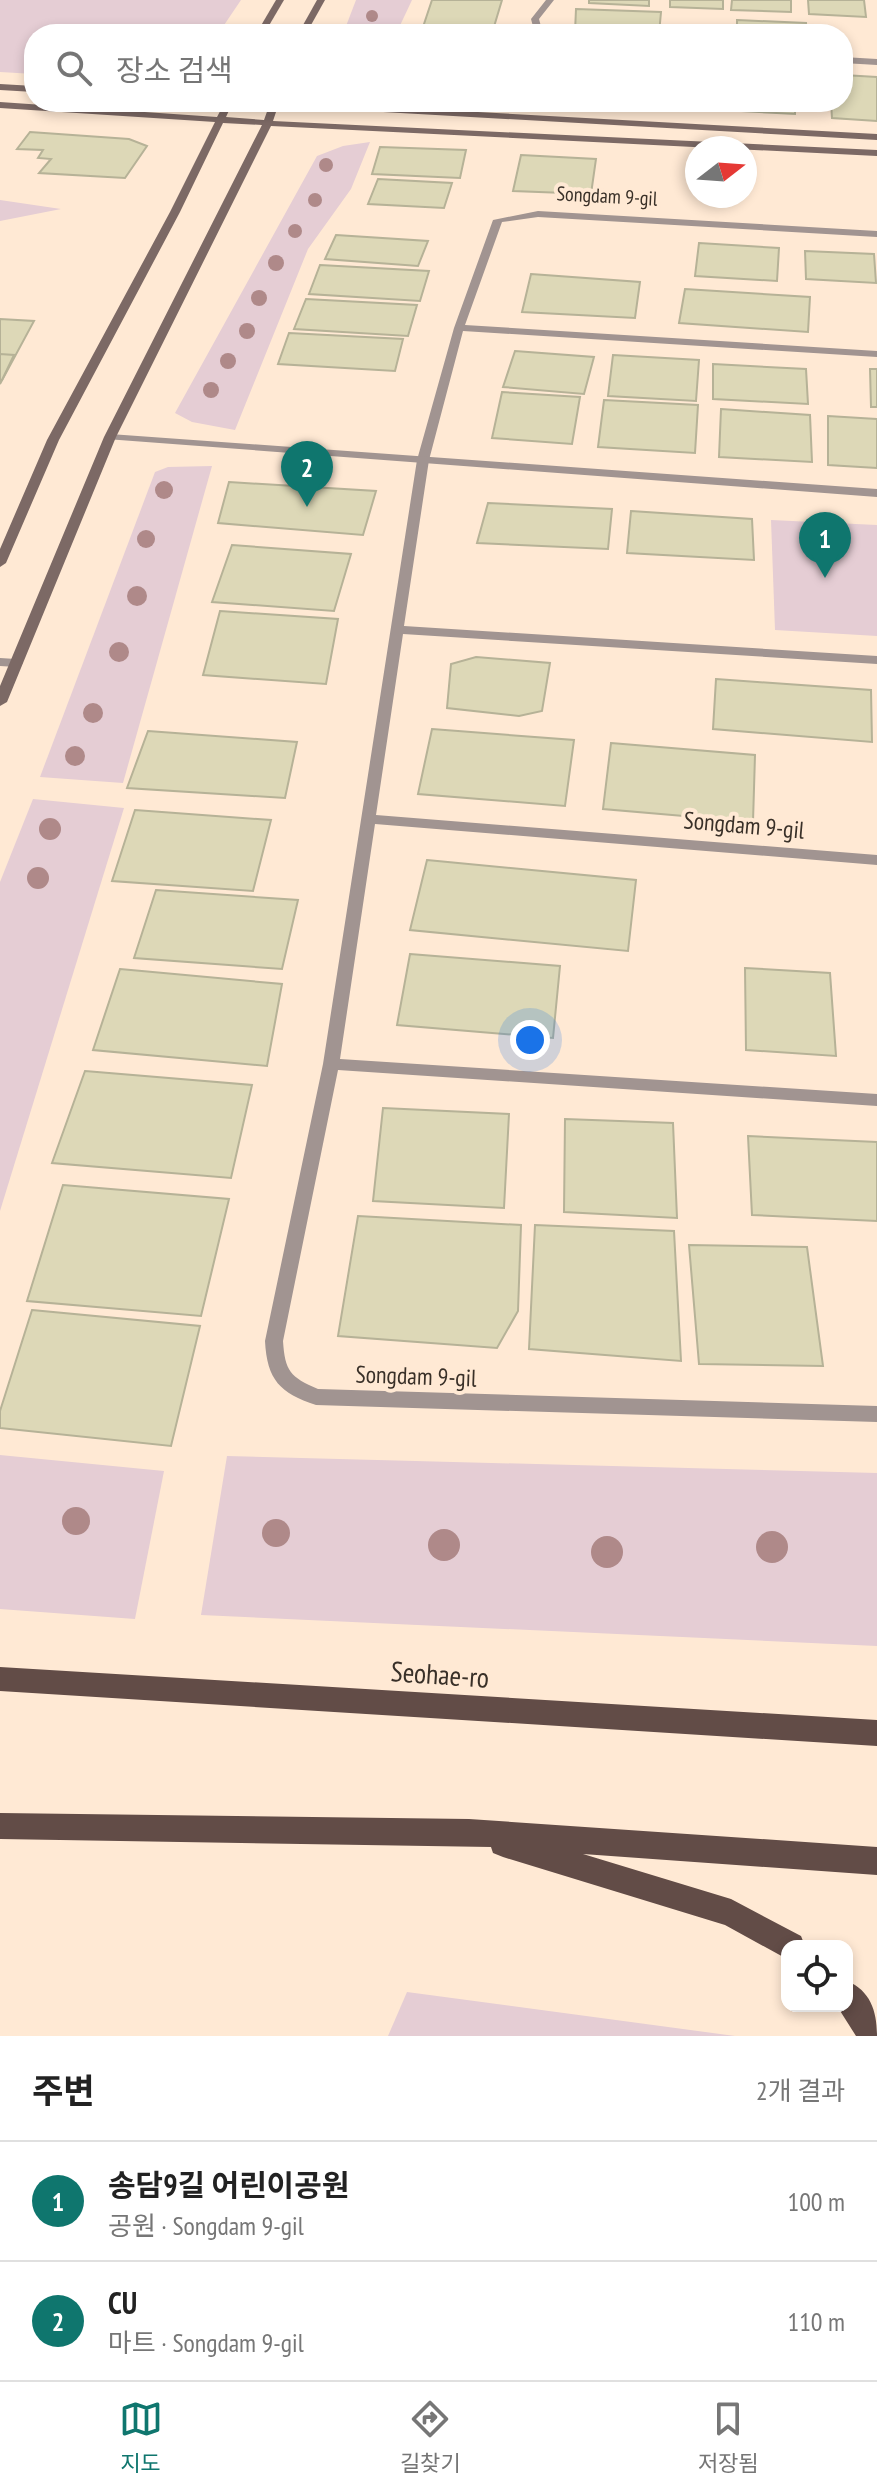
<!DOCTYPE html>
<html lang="ko">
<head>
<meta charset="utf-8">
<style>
	:root { --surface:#fff; --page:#f2f2f2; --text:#222; --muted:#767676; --line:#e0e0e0; --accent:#0f766e }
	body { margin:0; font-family:"PT Sans Narrow","Noto Sans KR",sans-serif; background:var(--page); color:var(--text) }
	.controls { position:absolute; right:24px; bottom:24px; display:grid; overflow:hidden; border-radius:16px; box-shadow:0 4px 12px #0003 }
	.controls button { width:72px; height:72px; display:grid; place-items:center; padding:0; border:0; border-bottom:2px solid var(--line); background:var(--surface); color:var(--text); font:40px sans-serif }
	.compass { position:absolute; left:685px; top:136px; width:72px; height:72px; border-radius:50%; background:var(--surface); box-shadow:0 4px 12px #0003; rotate:73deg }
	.you { position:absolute; left:530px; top:1040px; width:28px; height:28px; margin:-20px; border:6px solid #fff; border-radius:50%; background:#1a73e8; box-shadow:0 0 0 12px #1a73e833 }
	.badge { display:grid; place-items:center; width:52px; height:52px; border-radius:50%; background:var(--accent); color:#fff; font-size:26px; font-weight:700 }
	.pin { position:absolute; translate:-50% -66px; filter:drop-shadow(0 2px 4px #0008) }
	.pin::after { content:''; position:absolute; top:42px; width:28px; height:24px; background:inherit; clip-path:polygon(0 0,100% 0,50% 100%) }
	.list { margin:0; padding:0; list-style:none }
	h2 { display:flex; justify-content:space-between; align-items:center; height:104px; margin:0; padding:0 32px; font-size:34px }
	h2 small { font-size:26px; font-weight:400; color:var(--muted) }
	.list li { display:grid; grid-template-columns:52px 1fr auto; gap:24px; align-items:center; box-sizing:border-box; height:120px; padding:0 32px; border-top:2px solid var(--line) }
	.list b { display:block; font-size:30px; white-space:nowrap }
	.list p { margin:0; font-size:26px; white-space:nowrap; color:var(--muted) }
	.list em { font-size:26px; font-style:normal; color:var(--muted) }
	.icon { flex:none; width:44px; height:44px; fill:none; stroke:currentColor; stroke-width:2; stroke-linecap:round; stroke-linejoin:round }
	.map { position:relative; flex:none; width:877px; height:2036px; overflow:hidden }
	.search { position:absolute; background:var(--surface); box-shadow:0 4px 12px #0003; left:24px; right:24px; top:24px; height:88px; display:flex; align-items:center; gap:20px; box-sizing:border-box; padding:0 28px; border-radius:32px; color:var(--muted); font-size:30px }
	.sheet { height:344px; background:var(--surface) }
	nav { display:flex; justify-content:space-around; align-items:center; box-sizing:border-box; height:112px; border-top:2px solid var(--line); background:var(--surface); font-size:22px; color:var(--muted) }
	nav a { display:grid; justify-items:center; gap:4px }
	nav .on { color:var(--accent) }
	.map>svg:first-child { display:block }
</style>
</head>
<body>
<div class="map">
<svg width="877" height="2036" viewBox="0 0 877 2036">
	<rect width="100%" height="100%" fill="#ffe9d4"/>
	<g fill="#e5cdd4">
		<polygon points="0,0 241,0 218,34 34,34 34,74 0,72"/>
		<polygon points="356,0 412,0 396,34 343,34"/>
		<polygon points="370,142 351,189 308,249 235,430 192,422 175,413 317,156 343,146"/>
		<polygon points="0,200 61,209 0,221"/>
		<polygon points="212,466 123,783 40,777 155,472 168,467"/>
		<polygon points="771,520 877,525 877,636 775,630"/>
		<polygon points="33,799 124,808 0,1211 0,882"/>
		<polygon points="0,1455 164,1471 135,1619 0,1609"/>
		<polygon points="227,1456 877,1473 877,1646 201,1615"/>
		<polygon points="407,1992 735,2036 388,2036"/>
	</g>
	<g fill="#ddd8b7" stroke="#b6b297" stroke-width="2">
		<polygon points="432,0 502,0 493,30 423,27"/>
		<polygon points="589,0 649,0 649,6 589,3"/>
		<polygon points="670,0 723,0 723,9 670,7"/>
		<polygon points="732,0 791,0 791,12 731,10"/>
		<polygon points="808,0 864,0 866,17 809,14"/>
		<polygon points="576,9 661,12 659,34 575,32"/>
		<polygon points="737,20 806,23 807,34 737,34"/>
		<polygon points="843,75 877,77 877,121 832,118 831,102 843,102"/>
		<polygon points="742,102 795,102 795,114 742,111"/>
		<polygon points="30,132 129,139 147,146 125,178 39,173 51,159 38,158 43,150 17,149"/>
		<polygon points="380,147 466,150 460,178 372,174"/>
		<polygon points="521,155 596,159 591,194 513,191"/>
		<polygon points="378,179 452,183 444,208 368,204"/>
		<polygon points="336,235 428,241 418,266 325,259"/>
		<polygon points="699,243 779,248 777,281 695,276"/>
		<polygon points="805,251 874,254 876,283 806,279"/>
		<polygon points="320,265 429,271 420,301 309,294"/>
		<polygon points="531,274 640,282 635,318 522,312"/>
		<polygon points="685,289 810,297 808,332 679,323"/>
		<polygon points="306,299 417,305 408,336 294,329"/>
		<polygon points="0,319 34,321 0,384"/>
		<polygon points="289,333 403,339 395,371 278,364"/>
		<polygon points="515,351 594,357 584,394 503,387"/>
		<polygon points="0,354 14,355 2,380 0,380"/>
		<polygon points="613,355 699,360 696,401 608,396"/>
		<polygon points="713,364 806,369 808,404 713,399"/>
		<polygon points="870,369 877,369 877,407 871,407"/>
		<polygon points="502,392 580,397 572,444 492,438"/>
		<polygon points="604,400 698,405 695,453 598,447"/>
		<polygon points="721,409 810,415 812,462 719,457"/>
		<polygon points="828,416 877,419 877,468 828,465"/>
		<polygon points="229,482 376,491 363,535 218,523"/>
		<polygon points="488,503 612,509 608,549 477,543"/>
		<polygon points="631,511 752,519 754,560 627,553"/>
		<polygon points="232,545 351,554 334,611 212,602"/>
		<polygon points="220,611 338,619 326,684 203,675"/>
		<polygon points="476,657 550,663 542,711 519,716 447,708 451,664"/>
		<polygon points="716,679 871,690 872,742 713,729"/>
		<polygon points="432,729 574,740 565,806 418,794"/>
		<polygon points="148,731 297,742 285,798 127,788"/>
		<polygon points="611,743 755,755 753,822 603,809"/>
		<polygon points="135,810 271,820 253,891 112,881"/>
		<polygon points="427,860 636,880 628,951 410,930"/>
		<polygon points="156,890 298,900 282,969 134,958"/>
		<polygon points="410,954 560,966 553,1038 397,1025"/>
		<polygon points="745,968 830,973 836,1056 746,1050"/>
		<polygon points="120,969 282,984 267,1066 93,1050"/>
		<polygon points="85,1071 252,1085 231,1178 52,1163"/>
		<polygon points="383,1108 509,1114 504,1208 373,1201"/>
		<polygon points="565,1119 673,1123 677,1218 564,1212"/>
		<polygon points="748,1136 877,1142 877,1221 752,1215"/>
		<polygon points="63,1185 229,1199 201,1316 27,1301"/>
		<polygon points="358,1216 521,1225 518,1311 497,1348 338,1336"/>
		<polygon points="535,1225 674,1231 681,1361 529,1349"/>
		<polygon points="689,1245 807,1247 823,1366 699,1364"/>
		<polygon points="32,1310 200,1326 171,1446 0,1428 0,1411"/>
	</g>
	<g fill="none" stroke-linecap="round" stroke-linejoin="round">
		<g fill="#a19491" fill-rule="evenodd">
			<polygon points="546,0 554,0 539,19 543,34 535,34 531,19"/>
			<polygon points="843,57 877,59 877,65 843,63"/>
			<path d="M538,211L877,231V237L538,217L502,222L465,325L877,351V357L463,331L429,460L404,626L877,656V664L403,634L376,815L877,855V865L375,824L340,1059L877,1094V1106L338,1070L283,1341C285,1371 290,1377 318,1389L877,1406V1422L316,1405C280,1393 267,1380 265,1341L323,1064L417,460L454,328L493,220Z"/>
			<polygon points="0,658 16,659 23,663 16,667 0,666"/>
		</g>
		<polygon fill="#a19491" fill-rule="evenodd" points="110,434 877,489 877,497 106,439 106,435"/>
		<g fill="#7c6965" fill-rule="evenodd">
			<polygon points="276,0 284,0 264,34 256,34"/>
			<polygon points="317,0 325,0 306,34 298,34"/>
			<polygon points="0,84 34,86 34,92 0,90"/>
			<polygon points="0,102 217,117 225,102 233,102 226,117 264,120 269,106 243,102 295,102 877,134 877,140 278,106 273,121 877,150 877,156 271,126 116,437 7,702 0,706 0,686 104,437 262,125 223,123 180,212 59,440 6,563 0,567 0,549 47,440 170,212 215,122 0,108"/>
		</g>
		<g fill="#624c47" fill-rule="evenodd">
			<polygon points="0,1667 877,1720 877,1746 0,1691"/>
			<polygon points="0,1813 469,1819 877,1847 877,1875 583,1854 731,1899 801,1936 805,1946 787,1946 787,1959 725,1925 503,1857 493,1853 491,1847 0,1839"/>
			<path d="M847,1981C871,1991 877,2012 877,2036H856L837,2006H847Z"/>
		</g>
	</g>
	<g fill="#af8989">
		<circle cx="372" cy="16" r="6"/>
		<circle cx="326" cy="165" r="7"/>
		<circle cx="315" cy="200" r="7"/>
		<circle cx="295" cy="231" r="7"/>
		<circle cx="276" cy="263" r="8"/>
		<circle cx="259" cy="298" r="8"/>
		<circle cx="247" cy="331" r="8"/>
		<circle cx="228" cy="361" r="8"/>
		<circle cx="211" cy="390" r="8"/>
		<circle cx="164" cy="490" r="9"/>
		<circle cx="146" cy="539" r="9"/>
		<circle cx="137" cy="596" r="10"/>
		<circle cx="119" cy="652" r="10"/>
		<circle cx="93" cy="713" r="10"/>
		<circle cx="75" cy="756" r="10"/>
		<circle cx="50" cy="829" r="11"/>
		<circle cx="38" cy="878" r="11"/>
		<circle cx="76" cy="1521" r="14"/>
		<circle cx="276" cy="1533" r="14"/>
		<circle cx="444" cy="1545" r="16"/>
		<circle cx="772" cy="1547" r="16"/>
		<circle cx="607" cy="1552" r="16"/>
	</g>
	<g text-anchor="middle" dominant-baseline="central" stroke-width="8" stroke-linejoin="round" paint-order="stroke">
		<g font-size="20" fill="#393028" stroke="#ffe9d4">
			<text transform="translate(607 196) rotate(3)">Songdam 9-gil</text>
		</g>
		<g font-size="24" fill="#393028" stroke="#ffe9d4">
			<text transform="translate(744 825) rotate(5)">Songdam 9-gil</text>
			<text transform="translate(416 1376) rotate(2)">Songdam 9-gil</text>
		</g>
		<g font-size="28" fill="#393028" stroke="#ffe9d4">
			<text transform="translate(440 1674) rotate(4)">Seohae-ro</text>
		</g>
	</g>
</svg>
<div class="controls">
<button><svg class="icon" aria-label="locate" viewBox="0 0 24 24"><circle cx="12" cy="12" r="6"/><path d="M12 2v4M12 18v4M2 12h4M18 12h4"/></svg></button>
</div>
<svg class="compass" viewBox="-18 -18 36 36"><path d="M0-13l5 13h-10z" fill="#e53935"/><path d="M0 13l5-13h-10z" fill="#767676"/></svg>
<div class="you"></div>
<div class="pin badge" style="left:825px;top:578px">1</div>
<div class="pin badge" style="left:307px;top:507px">2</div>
<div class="search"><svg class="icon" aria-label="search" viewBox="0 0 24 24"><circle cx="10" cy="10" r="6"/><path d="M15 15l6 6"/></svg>장소 검색</div>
</div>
<section class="sheet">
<h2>주변<small>2개 결과</small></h2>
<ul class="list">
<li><span class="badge">1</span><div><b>송담9길 어린이공원</b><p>공원 · Songdam 9-gil</p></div><em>100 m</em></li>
<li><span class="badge">2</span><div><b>CU</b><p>마트 · Songdam 9-gil</p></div><em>110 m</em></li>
</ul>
</section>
<nav>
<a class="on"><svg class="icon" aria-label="map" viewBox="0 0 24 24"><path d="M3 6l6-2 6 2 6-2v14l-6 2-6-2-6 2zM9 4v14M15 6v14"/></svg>지도</a>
<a><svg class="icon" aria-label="directions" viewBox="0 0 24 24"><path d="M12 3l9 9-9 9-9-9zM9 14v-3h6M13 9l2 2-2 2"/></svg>길찾기</a>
<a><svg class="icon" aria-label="saved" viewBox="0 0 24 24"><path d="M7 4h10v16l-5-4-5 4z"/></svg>저장됨</a>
</nav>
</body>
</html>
